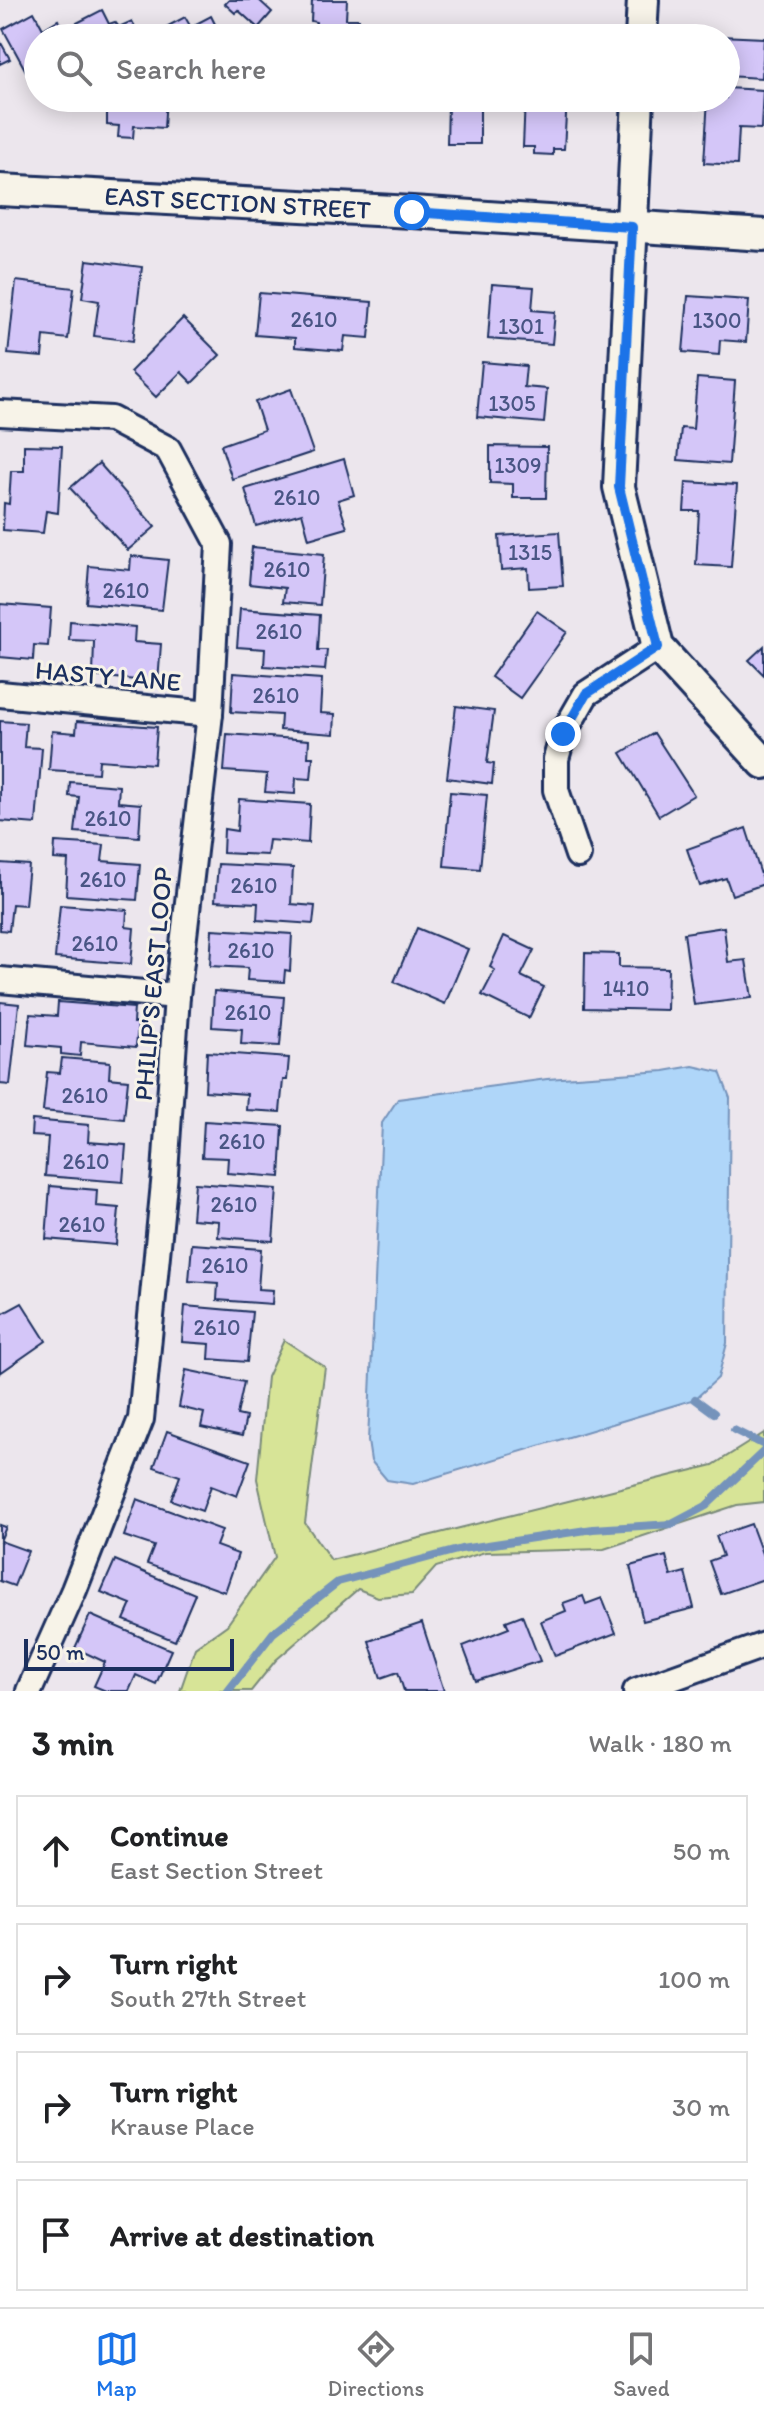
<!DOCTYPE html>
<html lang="en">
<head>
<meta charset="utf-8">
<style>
	:root { --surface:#fff; --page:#f6f6f6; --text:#202124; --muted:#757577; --line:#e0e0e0; --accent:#1a73e8 }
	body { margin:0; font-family:Itim,sans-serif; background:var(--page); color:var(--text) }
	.scale { position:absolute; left:24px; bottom:20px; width:210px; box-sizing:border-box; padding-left:8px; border:4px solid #1b2f5e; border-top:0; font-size:22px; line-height:28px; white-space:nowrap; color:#1b2f5e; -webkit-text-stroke:6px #f7f3e8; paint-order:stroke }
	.stop { position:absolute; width:24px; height:24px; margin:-18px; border:6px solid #1a73e8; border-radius:50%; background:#fff }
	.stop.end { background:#1a73e8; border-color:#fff; box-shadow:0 2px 8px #0008 }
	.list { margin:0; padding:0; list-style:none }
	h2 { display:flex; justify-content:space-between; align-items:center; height:104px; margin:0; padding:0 32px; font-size:34px }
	h2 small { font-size:26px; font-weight:400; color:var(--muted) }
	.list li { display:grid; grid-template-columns:52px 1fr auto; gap:24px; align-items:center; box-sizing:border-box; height:112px; margin:0 16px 16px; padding:0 16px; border:2px solid var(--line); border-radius:0px }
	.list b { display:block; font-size:30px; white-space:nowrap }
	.list p { margin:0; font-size:26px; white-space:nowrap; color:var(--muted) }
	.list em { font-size:26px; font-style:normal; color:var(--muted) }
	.icon { flex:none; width:44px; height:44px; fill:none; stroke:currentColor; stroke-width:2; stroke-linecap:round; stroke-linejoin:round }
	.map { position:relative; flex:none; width:764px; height:1691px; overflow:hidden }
	.search { position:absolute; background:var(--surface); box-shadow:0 4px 20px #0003; left:24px; right:24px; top:24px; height:88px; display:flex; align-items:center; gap:20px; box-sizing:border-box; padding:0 28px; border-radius:44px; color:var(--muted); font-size:30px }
	.sheet { height:616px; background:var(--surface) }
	nav { display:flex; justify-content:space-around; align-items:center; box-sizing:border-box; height:112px; border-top:2px solid var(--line); background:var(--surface); font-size:22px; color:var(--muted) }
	nav a { display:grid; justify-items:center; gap:4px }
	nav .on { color:var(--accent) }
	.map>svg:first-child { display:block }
</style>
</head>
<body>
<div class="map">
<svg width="764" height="1691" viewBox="0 0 764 1691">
	<rect width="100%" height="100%" fill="#ece6ed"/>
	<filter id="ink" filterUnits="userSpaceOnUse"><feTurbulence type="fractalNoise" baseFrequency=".0125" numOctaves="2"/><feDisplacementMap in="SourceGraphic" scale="16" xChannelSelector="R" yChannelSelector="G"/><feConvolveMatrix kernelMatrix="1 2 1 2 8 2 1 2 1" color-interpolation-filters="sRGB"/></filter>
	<g filter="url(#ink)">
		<polygon fill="#d7e497" stroke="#798a7a" stroke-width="2" points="284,1340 325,1367 305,1523 331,1560 713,1465 764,1433 764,1502 737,1505 604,1549 485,1552 436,1567 412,1594 378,1597 358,1589 276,1660 251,1691 180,1691 195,1648 227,1625 275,1557 257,1479 267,1377"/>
		<polygon fill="#afd6f9" stroke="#7493bb" stroke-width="2" points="693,1066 720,1072 730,1098 727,1343 718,1378 695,1399 413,1484 387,1480 371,1461 368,1441 382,1123 398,1099 547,1079 664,1071"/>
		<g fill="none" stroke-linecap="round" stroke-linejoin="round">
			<g stroke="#7493bb" stroke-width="8">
				<polyline points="695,1399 714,1413"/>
				<polyline points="734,1430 764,1445"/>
				<polyline points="228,1691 273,1633 338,1582 461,1549 593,1529 672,1524 706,1506 764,1451"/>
			</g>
		</g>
		<g fill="#d4c6f8" stroke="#1b2f5e" stroke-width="2">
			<polygon points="229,0 259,0 272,12 258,28 238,10 235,13 225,4"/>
			<polygon points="312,0 347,0 346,19 359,19 358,38 325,38 325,34 316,34 316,22 311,21"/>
			<polygon points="102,10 109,24 115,22 119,27 132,21 141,38 80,38 73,25"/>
			<polygon points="34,12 43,29 58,20 68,38 38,38 38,81 33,84 3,29"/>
			<polygon points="211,16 222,38 155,38 153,34 185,17 196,36 201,34 196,24"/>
			<rect x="445" y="29" width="35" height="9"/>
			<polygon points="720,36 764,38 762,78 726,76 726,38 720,38"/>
			<polygon points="0,41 10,59 0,64"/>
			<polygon points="726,88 763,90 761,129 739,128 737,165 704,163 708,98 726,98"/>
			<polygon points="76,98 166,98 164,128 134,126 133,138 118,137 119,126 107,125 107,111 75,109"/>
			<polygon points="525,98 567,98 564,149 553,149 553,155 534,154 534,147 523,147"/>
			<polygon points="448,104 480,104 480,144 447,144"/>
			<polygon points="87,260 142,267 133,341 94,336 99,301 82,298"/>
			<polygon points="16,281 74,288 68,339 44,336 42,357 8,354"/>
			<polygon points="492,284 534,287 532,310 555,312 552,344 488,339"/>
			<polygon points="259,293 372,302 369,338 345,336 343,351 295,347 295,338 255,335"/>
			<polygon points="688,296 749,300 746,342 720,340 719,355 683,352"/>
			<polygon points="183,318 220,355 192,383 181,372 156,397 130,372"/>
			<polygon points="482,362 526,366 524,387 547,389 544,423 477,417"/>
			<polygon points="697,378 735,381 729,464 678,460 681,428 693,429"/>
			<polygon points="291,389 313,452 232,479 221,445 264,430 255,402"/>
			<polygon points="24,445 62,446 58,513 46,511 43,533 3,530 4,503 9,504 11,471 24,471"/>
			<polygon points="490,446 547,447 546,498 513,498 513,484 490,483"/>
			<polygon points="344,459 354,495 338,500 347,528 309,539 302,513 256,526 245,489"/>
			<polygon points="99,463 155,527 128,550 70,488"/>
			<polygon points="686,482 737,485 731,567 696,565 699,511 684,511"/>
			<polygon points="559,532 563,586 529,588 528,568 501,570 499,536"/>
			<polygon points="252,547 324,554 320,605 283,602 285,588 249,584"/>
			<polygon points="131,556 168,560 162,610 86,603 89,566 130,570"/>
			<polygon points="0,604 51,608 48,646 34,645 33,660 0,657"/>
			<polygon points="240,609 320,615 318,650 327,650 325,670 264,666 265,649 237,647"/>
			<polygon points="537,611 567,632 520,698 491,677"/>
			<polygon points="70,621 135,627 134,642 161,644 158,682 93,676 94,641 69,640"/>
			<polygon points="764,646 764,675 749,660"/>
			<polygon points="233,673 322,679 320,713 335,714 334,734 280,730 281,715 231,712"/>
			<polygon points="456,706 494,711 487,763 494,764 492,784 447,778"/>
			<polygon points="0,721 26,723 24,747 42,748 36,824 0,821"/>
			<polygon points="77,721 157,727 154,764 99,760 98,773 49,770 52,731 76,733"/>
			<polygon points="654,733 694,795 659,816 621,753"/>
			<polygon points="227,734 309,740 308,757 313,757 311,779 296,778 295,794 265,792 267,774 224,771"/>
			<polygon points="70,782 119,786 118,802 141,804 139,837 75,832 79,797 69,796"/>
			<polygon points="450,792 487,795 480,869 444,866"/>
			<polygon points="239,799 310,804 308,843 269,840 267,855 223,853 224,829 237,831"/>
			<polygon points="746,828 764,884 732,895 726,878 700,886 687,849"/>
			<polygon points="55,842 104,845 102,861 140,864 137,900 66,895 68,860 54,859"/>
			<polygon points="0,863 29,865 25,905 12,904 9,931 0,930"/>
			<polygon points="218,864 293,868 291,904 315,906 313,924 257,920 258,903 215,901"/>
			<polygon points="60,905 127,910 126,927 134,928 131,964 55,958"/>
			<polygon points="724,927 728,962 746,960 752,998 694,1005 684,933"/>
			<polygon points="417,928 468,949 445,1004 394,982"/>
			<polygon points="212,929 292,934 290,971 285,970 284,982 247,980 248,968 210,966"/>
			<polygon points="504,936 534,950 521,976 544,987 529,1018 482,995 495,970 490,967"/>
			<polygon points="585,953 619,954 619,967 668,968 667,1010 584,1008"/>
			<polygon points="214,991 284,997 280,1046 241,1044 242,1029 212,1027"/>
			<polygon points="0,1002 19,1004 10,1085 0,1084"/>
			<polygon points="58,1002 134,1008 133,1023 138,1023 136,1047 81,1042 80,1056 61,1054 61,1048 27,1045 30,1014 57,1016"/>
			<polygon points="207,1052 289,1058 287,1080 283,1080 280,1112 246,1110 247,1094 205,1091"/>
			<polygon points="62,1058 110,1062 109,1078 128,1080 124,1119 43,1111 47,1072 60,1073"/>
			<polygon points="32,1120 89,1125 88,1142 126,1145 123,1182 45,1176 48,1137 31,1136"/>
			<polygon points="204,1121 283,1126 280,1177 227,1173 228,1158 202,1157"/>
			<polygon points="195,1183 277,1189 273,1241 218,1237 219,1221 192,1219"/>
			<polygon points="50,1186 97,1190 96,1206 119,1208 116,1245 46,1239"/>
			<polygon points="192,1244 261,1249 258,1289 273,1290 272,1304 217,1300 218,1283 189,1281"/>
			<polygon points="22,1303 46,1341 0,1373 0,1315"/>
			<polygon points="185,1306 252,1312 247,1362 209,1359 210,1344 182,1342"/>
			<polygon points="186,1370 244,1382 237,1415 246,1417 242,1436 201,1427 204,1413 179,1407"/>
			<polygon points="167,1431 250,1461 237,1496 211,1486 202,1511 171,1500 180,1476 154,1467"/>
			<polygon points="137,1499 222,1530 216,1546 238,1554 225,1592 147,1564 154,1546 124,1536"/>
			<polygon points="751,1524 764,1559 764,1579 721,1594 709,1561 723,1556 716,1536"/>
			<polygon points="0,1525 6,1527 0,1541 28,1551 14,1586 0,1581"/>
			<polygon points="666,1556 671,1576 685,1572 694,1608 643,1621 630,1566"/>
			<polygon points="115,1560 195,1594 175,1641 124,1620 131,1604 101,1592"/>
			<polygon points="583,1596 586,1604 602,1598 616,1633 555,1656 541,1621 566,1611 563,1603"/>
			<polygon points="90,1615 171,1650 156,1684 136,1675 129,1691 106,1691 94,1686 105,1662 75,1648"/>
			<polygon points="522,1615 540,1661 476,1681 463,1646 509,1628 506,1621"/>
			<polygon points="422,1623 444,1691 404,1691 398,1672 381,1678 369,1641"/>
		</g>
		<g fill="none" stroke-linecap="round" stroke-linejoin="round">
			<defs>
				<g id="minor">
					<polyline points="0,413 111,419 168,449 219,544 210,714 177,996 165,1173 141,1419 74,1590 29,1691"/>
					<polyline points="0,694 210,714"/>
					<polyline points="578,855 556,790 556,759 563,734 586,694 658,647"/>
					<polyline points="0,980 177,996"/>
					<polyline points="636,1691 764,1645"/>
				</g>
				<g id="tertiary">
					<polyline points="641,38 643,0"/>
					<polyline points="638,98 619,487 658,647 764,763"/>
					<path id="s1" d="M0,190L412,212L764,235"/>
				</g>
			</defs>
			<use href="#minor" stroke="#1b2f5e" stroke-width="30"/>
			<use href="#tertiary" stroke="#1b2f5e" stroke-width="36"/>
			<use href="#minor" stroke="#f7f3e8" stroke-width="24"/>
			<use href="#tertiary" stroke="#f7f3e8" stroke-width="30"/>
		</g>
	</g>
	<g fill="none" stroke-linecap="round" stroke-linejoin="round" filter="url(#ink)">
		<polyline stroke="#1a73e8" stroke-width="10" points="412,212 632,227 619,487 658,647 586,694 563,734"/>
	</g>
	<g text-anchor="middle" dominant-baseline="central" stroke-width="6" stroke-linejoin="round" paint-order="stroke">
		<g font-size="22" fill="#495584">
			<text x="314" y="319">2610</text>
			<text x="717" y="320">1300</text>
			<text x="521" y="326">1301</text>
			<text x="512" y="403">1305</text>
			<text x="518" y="465">1309</text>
			<text x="297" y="497">2610</text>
			<text x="530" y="552">1315</text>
			<text x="287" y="569">2610</text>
			<text x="126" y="590">2610</text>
			<text x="279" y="631">2610</text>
			<text x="276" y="695">2610</text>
			<text x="108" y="818">2610</text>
			<text x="103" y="879">2610</text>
			<text x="254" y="885">2610</text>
			<text x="95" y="943">2610</text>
			<text x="251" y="950">2610</text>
			<text x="626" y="988">1410</text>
			<text x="248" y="1012">2610</text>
			<text x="85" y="1095">2610</text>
			<text x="242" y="1141">2610</text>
			<text x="86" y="1161">2610</text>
			<text x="234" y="1204">2610</text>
			<text x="82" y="1224">2610</text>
			<text x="225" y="1265">2610</text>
			<text x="217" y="1327">2610</text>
		</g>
		<g font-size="26" fill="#1b2f5e" stroke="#f7f3e8">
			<text stroke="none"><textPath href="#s1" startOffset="238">EAST SECTION STREET</textPath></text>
			<text transform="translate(108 676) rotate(5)">HASTY LANE</text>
			<text transform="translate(153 984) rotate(-85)">PHILIP'S EAST LOOP</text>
		</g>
	</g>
</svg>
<div class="scale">50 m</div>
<div class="stop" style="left:412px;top:212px"></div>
<div class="stop end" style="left:563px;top:734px"></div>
<div class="search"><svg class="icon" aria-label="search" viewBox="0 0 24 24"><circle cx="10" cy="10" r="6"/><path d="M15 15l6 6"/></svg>Search here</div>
</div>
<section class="sheet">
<h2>3 min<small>Walk · 180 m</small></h2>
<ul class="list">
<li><svg class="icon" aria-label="ahead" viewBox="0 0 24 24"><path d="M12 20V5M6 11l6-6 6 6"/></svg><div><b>Continue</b><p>East Section Street</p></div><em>50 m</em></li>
<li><svg class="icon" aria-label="right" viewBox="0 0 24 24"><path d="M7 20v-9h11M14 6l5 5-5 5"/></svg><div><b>Turn right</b><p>South 27th Street</p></div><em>100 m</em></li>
<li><svg class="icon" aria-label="right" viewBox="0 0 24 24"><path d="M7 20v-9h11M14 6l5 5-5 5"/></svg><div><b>Turn right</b><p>Krause Place</p></div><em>30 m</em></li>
<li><svg class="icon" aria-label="arrive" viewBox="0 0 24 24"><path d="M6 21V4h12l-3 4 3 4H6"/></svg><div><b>Arrive at destination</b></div></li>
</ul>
</section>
<nav>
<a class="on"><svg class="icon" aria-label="map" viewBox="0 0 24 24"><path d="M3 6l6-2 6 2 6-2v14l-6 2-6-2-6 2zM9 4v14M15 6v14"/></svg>Map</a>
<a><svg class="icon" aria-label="directions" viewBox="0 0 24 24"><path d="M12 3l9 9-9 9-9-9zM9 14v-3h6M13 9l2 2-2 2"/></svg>Directions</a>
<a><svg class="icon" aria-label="saved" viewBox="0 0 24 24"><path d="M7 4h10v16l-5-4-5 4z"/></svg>Saved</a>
</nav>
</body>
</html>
